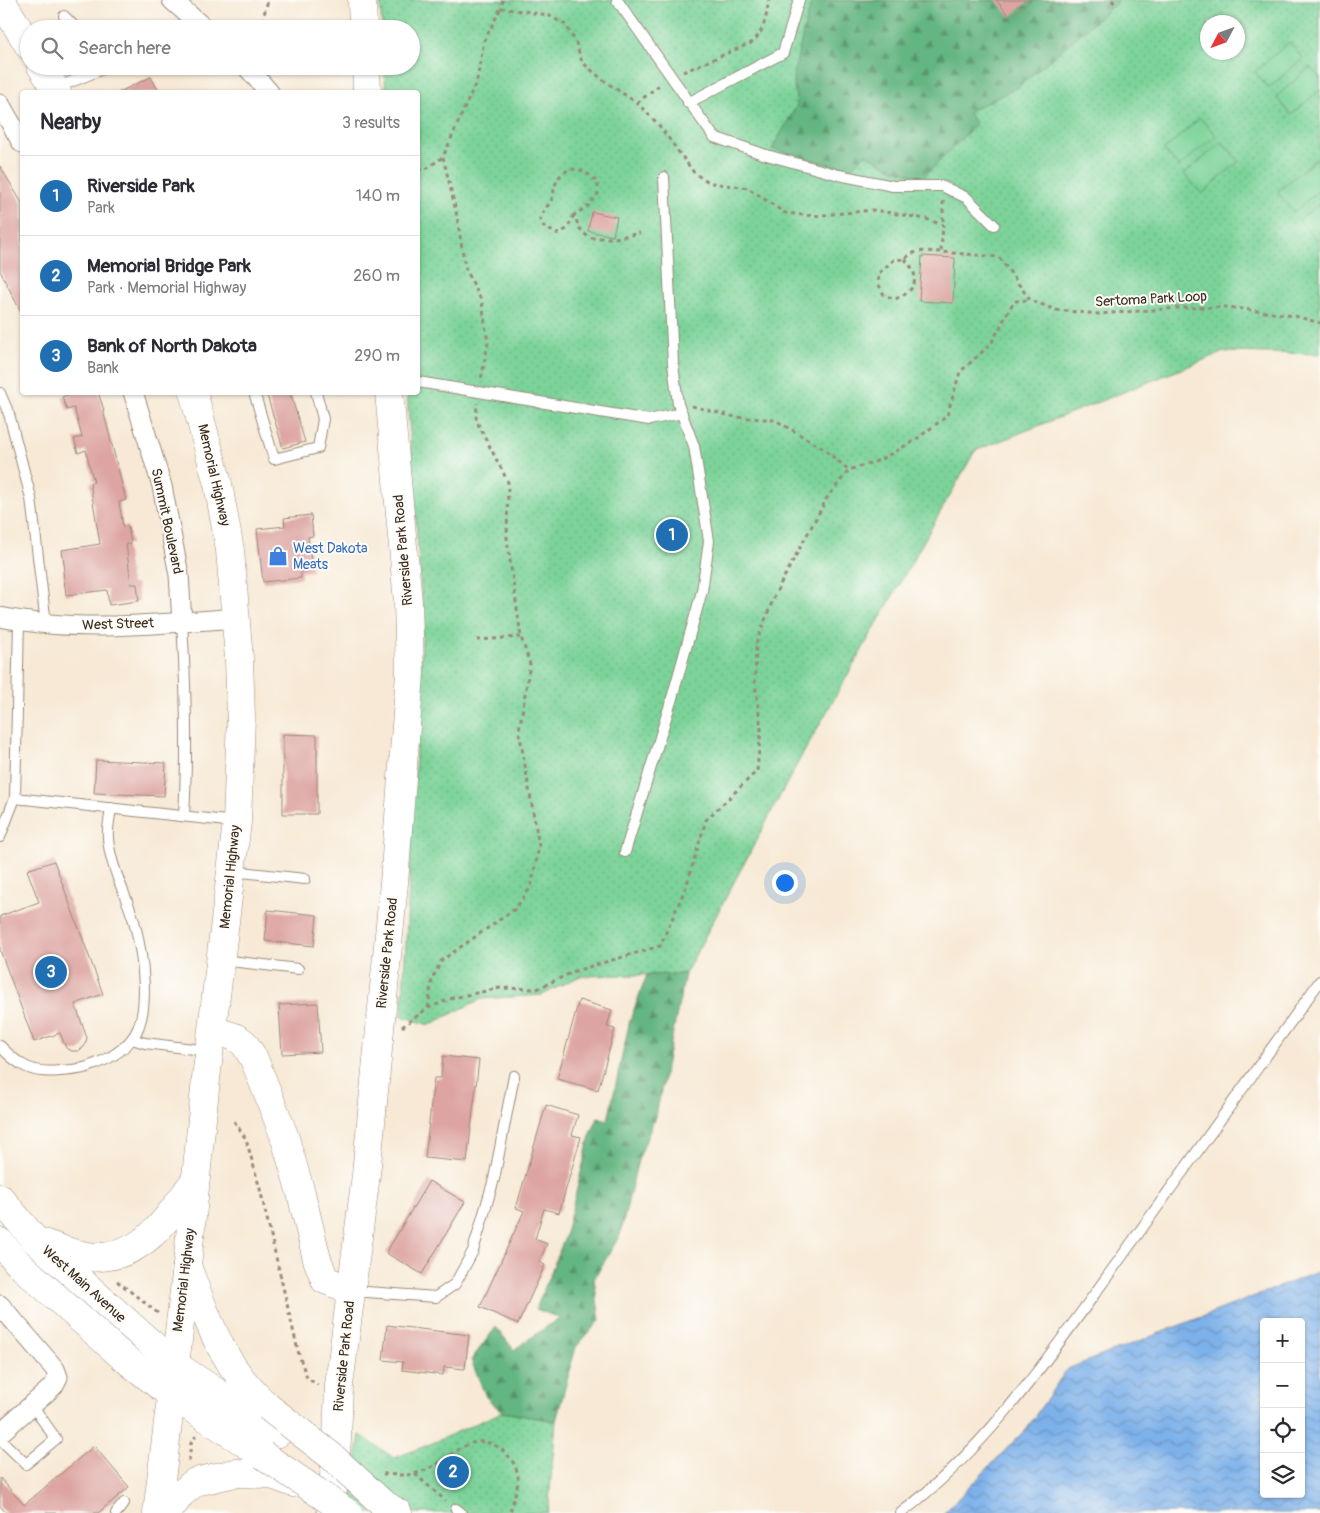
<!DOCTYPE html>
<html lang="en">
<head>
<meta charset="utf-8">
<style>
	:root { --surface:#fff; --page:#f7f7f7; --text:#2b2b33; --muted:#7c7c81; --line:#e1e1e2; --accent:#1f6fb2 }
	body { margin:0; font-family:Pangolin,sans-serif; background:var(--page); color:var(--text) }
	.controls { position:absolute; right:15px; bottom:15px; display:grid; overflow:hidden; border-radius:5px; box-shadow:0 1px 4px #0004 }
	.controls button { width:45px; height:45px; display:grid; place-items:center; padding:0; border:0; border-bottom:1px solid var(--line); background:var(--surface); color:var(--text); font:25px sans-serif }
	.compass { position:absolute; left:1200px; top:15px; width:45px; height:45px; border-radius:50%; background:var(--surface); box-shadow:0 1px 4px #0004; rotate:229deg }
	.you { position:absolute; left:784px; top:882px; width:18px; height:18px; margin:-12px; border:4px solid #fff; border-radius:50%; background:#1a73e8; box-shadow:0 0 0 8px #1a73e833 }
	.badge { display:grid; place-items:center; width:32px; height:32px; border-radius:50%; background:var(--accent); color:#fff; font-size:16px; font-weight:700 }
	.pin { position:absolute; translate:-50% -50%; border:2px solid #fff; box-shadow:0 1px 5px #0006 }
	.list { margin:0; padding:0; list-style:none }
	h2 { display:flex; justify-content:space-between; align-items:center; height:65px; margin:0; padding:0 20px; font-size:21px }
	h2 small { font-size:16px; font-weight:400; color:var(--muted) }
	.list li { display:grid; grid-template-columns:32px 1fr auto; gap:15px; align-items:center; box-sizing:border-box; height:80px; padding:0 20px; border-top:1px solid var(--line) }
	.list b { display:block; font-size:19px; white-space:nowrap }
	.list p { margin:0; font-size:16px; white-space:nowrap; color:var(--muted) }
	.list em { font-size:16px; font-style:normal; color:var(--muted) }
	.icon { flex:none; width:28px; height:28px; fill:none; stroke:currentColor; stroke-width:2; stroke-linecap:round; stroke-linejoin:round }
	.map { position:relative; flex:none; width:1320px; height:1513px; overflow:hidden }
	.search { position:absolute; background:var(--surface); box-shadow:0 1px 4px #0004; left:20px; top:20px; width:400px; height:55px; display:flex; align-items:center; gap:12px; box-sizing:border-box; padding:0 18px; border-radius:28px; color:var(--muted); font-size:19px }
	.panel { position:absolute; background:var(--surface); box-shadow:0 1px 4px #0004; left:20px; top:90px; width:400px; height:305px; border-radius:5px }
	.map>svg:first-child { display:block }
</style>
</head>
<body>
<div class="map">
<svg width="1320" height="1513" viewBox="0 0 1320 1513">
	<defs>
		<pattern id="grass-dots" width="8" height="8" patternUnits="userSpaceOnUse" patternTransform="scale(1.25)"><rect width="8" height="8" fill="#7bd399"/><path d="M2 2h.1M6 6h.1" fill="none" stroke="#6bb583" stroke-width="1.8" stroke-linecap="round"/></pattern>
		<pattern id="forest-firs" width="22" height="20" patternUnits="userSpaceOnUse" patternTransform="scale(1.25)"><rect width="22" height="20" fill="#64b581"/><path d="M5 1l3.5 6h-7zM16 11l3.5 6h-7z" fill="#549369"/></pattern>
		<pattern id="water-waves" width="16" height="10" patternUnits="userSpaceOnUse" patternTransform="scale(1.25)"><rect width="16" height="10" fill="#7db1ea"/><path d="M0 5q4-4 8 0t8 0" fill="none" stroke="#6890bd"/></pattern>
	</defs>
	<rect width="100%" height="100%" fill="#fdfcf7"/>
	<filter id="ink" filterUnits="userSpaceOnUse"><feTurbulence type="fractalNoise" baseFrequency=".02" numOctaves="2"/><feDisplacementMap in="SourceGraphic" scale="10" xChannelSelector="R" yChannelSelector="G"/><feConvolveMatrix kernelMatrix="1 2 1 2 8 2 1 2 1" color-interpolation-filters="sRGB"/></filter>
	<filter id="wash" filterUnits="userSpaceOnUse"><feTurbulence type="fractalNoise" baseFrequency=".0096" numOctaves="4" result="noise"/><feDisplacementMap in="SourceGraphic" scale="20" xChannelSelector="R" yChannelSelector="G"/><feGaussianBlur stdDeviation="1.12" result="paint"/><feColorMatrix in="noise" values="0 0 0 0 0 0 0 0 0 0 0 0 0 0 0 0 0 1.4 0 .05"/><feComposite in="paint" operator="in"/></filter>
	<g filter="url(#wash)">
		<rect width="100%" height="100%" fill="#f7e9d5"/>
		<g fill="url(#grass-dots)" stroke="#5b7e5c" fill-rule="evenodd">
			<path d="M380,0H1320V354L1224,352L975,451L796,766L685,974L580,976L542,995L481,999L429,1025L402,1016L423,620L407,393L418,392V92H386L384,66H411V29H382ZM1208,22H1238V52H1208Z"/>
			<polygon points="502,1412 556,1421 548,1513 348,1513 360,1435 394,1458 428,1445"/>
		</g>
		<g fill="url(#forest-firs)" stroke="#507050">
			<polygon points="812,0 1120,0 1018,87 968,112 976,124 923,178 894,169 865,154 850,170 772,149 797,105 793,78 803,33"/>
			<polygon points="685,974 656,1115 638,1160 620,1235 594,1279 600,1320 576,1347 556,1421 502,1412 486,1397 471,1360 496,1327 514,1350 559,1318 536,1309 565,1237 590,1136 598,1117 608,1120 630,1020 647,975"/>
		</g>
		<g fill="#7bd399" stroke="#5b7e5c">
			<polygon points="1289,42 1303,58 1269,88 1255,72"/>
			<polygon points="1310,67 1320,78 1320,90 1291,115 1276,97"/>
			<polygon points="1200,118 1216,135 1179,167 1164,150"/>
			<polygon points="1222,142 1239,161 1202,194 1184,174"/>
			<polygon points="1316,159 1320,164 1320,189 1294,212 1277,192"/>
			<polygon points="1320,203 1320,237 1316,240 1299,220"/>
		</g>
		<path fill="url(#water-waves)" stroke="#5c6e84" fill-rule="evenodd" d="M1320,1271V1513H944L1027,1428L1067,1369ZM1264,1322H1301V1494H1264Z"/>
		<g id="blocks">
			<g fill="#dda4a2">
				<polygon points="996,0 1031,0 1010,17"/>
				<polygon points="151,77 159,92 119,92"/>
				<polygon points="0,166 22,203 22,314 0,271"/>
				<polygon points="592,212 617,217 613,236 588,231"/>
				<polygon points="922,256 955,258 953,303 919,301"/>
				<polygon points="75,392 98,392 104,410 103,410 126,500 119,502 123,527 128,526 131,544 126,544 131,584 137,584 139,601 109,605 107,590 66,595 63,571 65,571 62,550 100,544 90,483 94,482 89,464 86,450 78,453 74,439 82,437 74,408 67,410 62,397"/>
				<polygon points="266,392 290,392 305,442 283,448"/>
				<polygon points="311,515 313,536 308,537 312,571 301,572 301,578 263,582 257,529 285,526 284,518"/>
				<polygon points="283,734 317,735 317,814 283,814"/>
				<polygon points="96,760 166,763 164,796 94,793"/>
				<polygon points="54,861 103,994 75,1004 87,1038 84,1047 78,1051 71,1051 66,1048 60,1033 34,1042 0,950 0,916 39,902 27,870"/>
				<polygon points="268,910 317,915 314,946 265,941"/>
				<polygon points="579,1000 612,1010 607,1027 615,1029 598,1090 557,1079"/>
				<polygon points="318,1003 321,1052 282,1054 279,1005"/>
				<polygon points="443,1056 479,1060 467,1162 425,1158 434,1078 441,1078"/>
				<polygon points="546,1105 578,1115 572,1135 581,1137 559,1213 544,1209 535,1239 547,1244 539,1262 545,1265 518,1324 480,1307 524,1211 516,1208"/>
				<polygon points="429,1181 465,1202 422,1274 386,1253"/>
				<polygon points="387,1325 469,1335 465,1369 444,1367 443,1375 402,1370 403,1362 383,1360"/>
				<polygon points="94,1446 129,1487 98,1513 6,1513 0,1506 0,1478 24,1505"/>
			</g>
		</g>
	</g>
	<g filter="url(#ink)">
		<use href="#blocks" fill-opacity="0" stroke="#998a7a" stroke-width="1"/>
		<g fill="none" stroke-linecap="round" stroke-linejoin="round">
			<defs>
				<g id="lane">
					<polyline points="617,0 714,137 763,154 839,175 893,186 942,186 967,198 994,225"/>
					<polyline points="64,16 77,29"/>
					<polyline points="56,88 110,66"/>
					<polyline points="688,103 783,53 799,0"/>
					<polyline points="418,382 649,420 682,413"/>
					<polyline points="254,392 274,459 318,448 323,419 316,392"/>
					<polyline points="0,393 9,414 31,498 46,624"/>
					<path d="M182,622C186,687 188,751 184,815"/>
					<polyline points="15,798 236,822"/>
					<polyline points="0,837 15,798 19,621"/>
					<polyline points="625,852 672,698 702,591 709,541 694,446 678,404 673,364 664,177"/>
					<polyline points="232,871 305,879"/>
					<polyline points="222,960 298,969"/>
					<polyline points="132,1039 145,1043 209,1051"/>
					<path d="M0,1046C19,1066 32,1074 60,1071C70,1070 81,1070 90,1066C105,1061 121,1052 131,1040C153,1015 142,951 134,921C126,895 110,866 108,838C107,828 110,817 111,808"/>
					<polyline points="353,1291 436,1297 455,1284 473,1251 494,1179 514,1076"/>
					<polyline points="0,1439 26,1464 56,1439 32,1405"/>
					<polyline points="456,1509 461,1513"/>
					<polyline points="116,1513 124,1503"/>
					<path d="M901,1513C990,1446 1052,1352 1117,1263C1184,1169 1252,1075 1320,981"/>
				</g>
				<g id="street">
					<polyline points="172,0 205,29"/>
					<polyline points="246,66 269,92"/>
					<polyline points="0,104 22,143"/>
					<polyline points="133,392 162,486 179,575 182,622"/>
					<path d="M0,617C77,633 158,624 236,618"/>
					<polyline points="0,1305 55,1369 58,1377 54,1385 48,1391 0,1433"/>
				</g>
				<g id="secondary">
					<polyline points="1,0 29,46"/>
					<polyline points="362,0 363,29"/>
					<polyline points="41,66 57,92"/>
					<polyline points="366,66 367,92"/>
					<polyline points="213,1030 235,1037 244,1043 254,1059 284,1135 301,1193 317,1259 325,1280 351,1290"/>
					<polyline points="157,1513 187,1266 206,1079 237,822 241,718 239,659 230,550 218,484 193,392"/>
					<polyline points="331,1513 337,1440 339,1385 366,1175 394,883 410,674 408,602 389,392"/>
				</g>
				<g id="primary">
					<polyline points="0,1198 35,1240 174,1364 278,1433"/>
					<polyline points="0,1242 18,1263 123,1357 170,1394 263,1455"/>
					<path d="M43,1243C61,1249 80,1257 99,1257C146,1256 171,1214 195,1180"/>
					<path d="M187,1266C208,1321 222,1366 268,1407"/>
					<polyline points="381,1502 398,1513"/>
					<polyline points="167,1513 181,1494 195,1482 235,1473 269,1474 294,1483"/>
				</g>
			</defs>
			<use href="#lane" stroke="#998a7a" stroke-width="12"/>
			<use href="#street" stroke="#998a7a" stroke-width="21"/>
			<use href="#secondary" stroke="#998a7a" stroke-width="29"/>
			<use href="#primary" stroke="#998a7a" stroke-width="29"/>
			<g stroke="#998a7a" stroke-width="3" stroke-dasharray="4 4" stroke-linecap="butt">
				<polyline points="503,0 501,8 548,15 566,25 576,43 582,62 603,80 637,103 658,124 695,174 711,183 748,188 785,213 813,216 874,210 926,219 943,225 941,252 999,257 1030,300 1056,310 1099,314 1178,308 1228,307 1295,316 1320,323"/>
				<polyline points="1112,0 1115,4"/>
				<polyline points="260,29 268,0"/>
				<path d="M683,72L751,43C765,32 766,16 769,0"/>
				<polyline points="637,103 662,83"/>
				<polyline points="443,157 456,211 465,267 482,302 488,343 481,380"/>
				<polyline points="418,169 426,169 443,157 477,80 484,41 501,8"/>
				<polyline points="943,201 943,225"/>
				<path d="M574,215L567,229L557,234L544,227L540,219C543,209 548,207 552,199C554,192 555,181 560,176C573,162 588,172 598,183V194L588,206L574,215L580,229L589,238H615L640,233"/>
				<path d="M905,259C908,263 913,268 914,273C918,287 906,295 895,299L884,295L878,283L879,273L894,260L905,259C915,248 928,252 941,252"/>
				<polyline points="692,406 735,417 775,420 821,447 849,470"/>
				<polyline points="477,640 521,637"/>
				<polyline points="428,1008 432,979 442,960 515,909 531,887 539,846 519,731 530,664 521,637 507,539 508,482 476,420 477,403"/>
				<polyline points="402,1027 428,1008 453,998 500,988 537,989 575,971 660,946 686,887 706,820 757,771 761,729 755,681 756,644 775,594 827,498 849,470 880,460 914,441 947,416 960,372 991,344 1014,301 1030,300"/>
				<polyline points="234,1121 246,1139 260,1189 299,1355 307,1378 318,1385"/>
				<polyline points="117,1281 159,1314"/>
				<polyline points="189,1461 191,1443 196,1436"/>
				<path d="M383,1474C393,1474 407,1477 417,1473C438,1467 449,1454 467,1445C489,1434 514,1453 518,1476C519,1485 512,1503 510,1513"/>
				<polyline points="415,1474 446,1501"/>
			</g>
			<use href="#lane" stroke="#fff" stroke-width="10"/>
			<use href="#street" stroke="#fff" stroke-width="19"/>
			<use href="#secondary" stroke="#fff" stroke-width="28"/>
			<use href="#primary" stroke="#fff" stroke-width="28"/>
			<defs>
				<g id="primary-bridge">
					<polyline points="268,1407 330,1455 381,1502"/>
					<polyline points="263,1455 348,1513"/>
				</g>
			</defs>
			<use href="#primary-bridge" stroke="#998a7a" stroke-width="29" stroke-linecap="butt"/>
			<use href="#primary-bridge" stroke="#fff" stroke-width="28"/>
		</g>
	</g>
	<defs>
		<symbol id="shop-bare" viewBox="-9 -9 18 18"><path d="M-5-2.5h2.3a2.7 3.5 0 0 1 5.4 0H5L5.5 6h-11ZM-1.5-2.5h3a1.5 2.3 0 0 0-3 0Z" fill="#3f7fe0" stroke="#fdfcf7" stroke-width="2.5" paint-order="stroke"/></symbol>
	</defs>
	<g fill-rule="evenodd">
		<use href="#shop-bare" x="264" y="542" width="28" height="28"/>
	</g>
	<g text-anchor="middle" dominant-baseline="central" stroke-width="4" stroke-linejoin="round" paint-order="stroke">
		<g font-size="14" fill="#3b2a1e" stroke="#fdfcf7">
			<text transform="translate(1151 299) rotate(-3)">Sertoma Park Loop</text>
			<text transform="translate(214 475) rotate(77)">Memorial Highway</text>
			<text transform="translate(167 521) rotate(78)">Summit Boulevard</text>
			<text transform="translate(403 550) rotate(-95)">Riverside Park Road</text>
			<text transform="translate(118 624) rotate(-2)">West Street</text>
			<text transform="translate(230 877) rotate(-84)">Memorial Highway</text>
			<text transform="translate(387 953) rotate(-84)">Riverside Park Road</text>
			<text transform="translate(184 1280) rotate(-83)">Memorial Highway</text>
			<text transform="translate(84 1284) rotate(42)">West Main Avenue</text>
			<text transform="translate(344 1356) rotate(-84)">Riverside Park Road</text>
		</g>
		<g font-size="14" fill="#366cbe" stroke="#fdfcf7" text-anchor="start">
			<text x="293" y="548">West Dakota<tspan x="293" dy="16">Meats</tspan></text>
		</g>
	</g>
</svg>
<div class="controls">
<button>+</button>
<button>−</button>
<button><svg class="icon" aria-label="locate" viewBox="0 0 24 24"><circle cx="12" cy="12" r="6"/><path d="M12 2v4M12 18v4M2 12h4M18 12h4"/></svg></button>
<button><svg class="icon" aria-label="layers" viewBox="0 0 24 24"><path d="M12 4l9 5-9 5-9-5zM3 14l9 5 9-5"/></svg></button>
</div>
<svg class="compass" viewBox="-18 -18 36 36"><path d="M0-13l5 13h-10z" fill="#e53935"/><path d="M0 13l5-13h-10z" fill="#7c7c81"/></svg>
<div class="you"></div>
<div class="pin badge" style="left:672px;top:535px">1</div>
<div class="pin badge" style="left:453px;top:1472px">2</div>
<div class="pin badge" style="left:51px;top:972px">3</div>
<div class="search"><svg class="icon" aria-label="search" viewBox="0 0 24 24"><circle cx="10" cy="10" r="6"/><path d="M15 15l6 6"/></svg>Search here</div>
<section class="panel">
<h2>Nearby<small>3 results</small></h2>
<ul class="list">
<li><span class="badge">1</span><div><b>Riverside Park</b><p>Park</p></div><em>140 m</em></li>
<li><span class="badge">2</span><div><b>Memorial Bridge Park</b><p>Park · Memorial Highway</p></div><em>260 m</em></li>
<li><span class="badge">3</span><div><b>Bank of North Dakota</b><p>Bank</p></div><em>290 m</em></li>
</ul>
</section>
</div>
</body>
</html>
